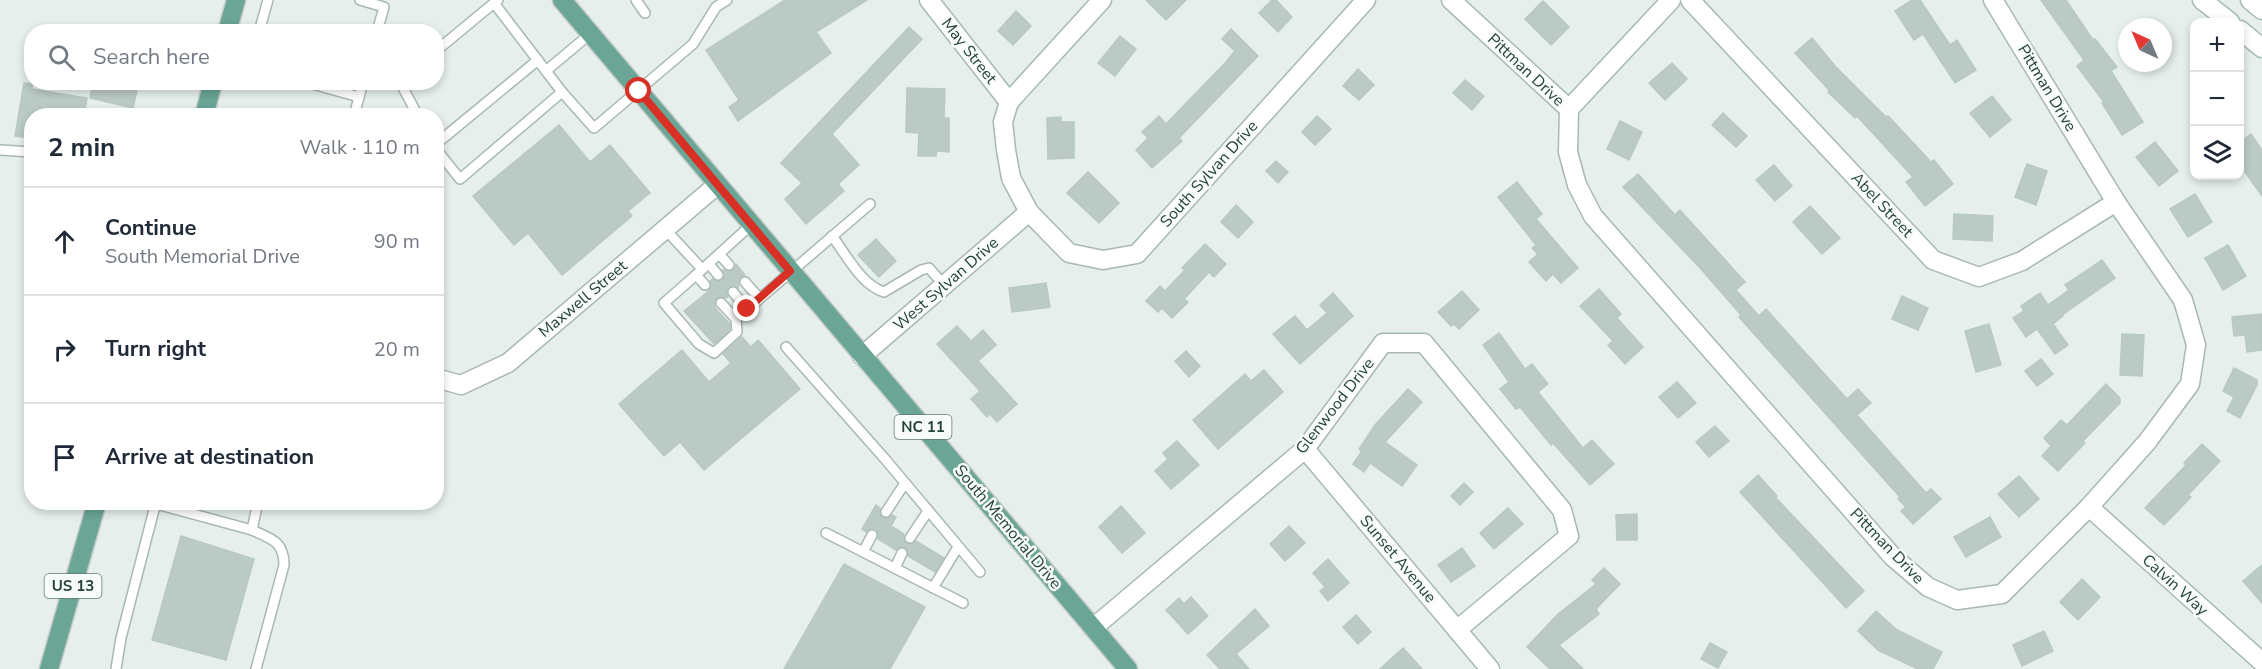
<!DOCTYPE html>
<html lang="en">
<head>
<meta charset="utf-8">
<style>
	:root { --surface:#fff; --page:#f2f2f3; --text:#1f2937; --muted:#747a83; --line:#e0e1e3 }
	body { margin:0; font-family:"Nunito Sans",sans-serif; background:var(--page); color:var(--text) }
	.controls { position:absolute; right:18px; top:18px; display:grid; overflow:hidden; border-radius:12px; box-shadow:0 3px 9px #0003 }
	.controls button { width:54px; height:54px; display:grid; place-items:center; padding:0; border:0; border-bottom:2px solid var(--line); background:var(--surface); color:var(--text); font:30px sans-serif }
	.compass { position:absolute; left:2118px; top:18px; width:54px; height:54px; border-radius:50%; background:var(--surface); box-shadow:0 3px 9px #0003; rotate:316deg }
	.stop { position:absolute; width:18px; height:18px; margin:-14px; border:4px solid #d93025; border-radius:50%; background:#fff }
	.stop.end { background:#d93025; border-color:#fff; box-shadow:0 2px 6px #0008 }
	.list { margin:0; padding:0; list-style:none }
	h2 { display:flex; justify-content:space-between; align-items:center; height:78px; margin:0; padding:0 24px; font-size:26px }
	h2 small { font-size:20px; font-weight:400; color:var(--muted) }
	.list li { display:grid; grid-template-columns:39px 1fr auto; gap:18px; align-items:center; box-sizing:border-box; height:108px; padding:0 24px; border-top:2px solid var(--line) }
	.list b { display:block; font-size:22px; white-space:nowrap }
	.list p { margin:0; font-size:20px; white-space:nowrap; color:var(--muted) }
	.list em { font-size:20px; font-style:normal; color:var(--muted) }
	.icon { flex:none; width:33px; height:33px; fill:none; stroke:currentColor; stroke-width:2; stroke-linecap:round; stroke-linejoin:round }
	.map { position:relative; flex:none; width:2262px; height:669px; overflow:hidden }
	.search { position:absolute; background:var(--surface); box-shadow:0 3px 9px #0003; left:24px; top:24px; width:420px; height:66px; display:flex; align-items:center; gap:15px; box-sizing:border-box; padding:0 21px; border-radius:24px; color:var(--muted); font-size:22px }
	.panel { position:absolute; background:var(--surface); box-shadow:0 3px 9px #0003; left:24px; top:108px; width:420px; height:402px; border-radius:24px }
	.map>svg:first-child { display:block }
</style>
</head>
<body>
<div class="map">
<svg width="2262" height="669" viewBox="0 0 2262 669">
	<rect width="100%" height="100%" fill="#e6efeb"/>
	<g fill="#bbcac4" stroke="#b8c9c2" stroke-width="1.5">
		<polygon points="785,0 867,0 816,32 831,53 738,121 729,107 739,100 706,50"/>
		<polygon points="1146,0 1186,0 1166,20"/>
		<polygon points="1272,0 1276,0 1292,17 1278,32 1259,13"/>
		<polygon points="1912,0 1920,0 1950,45 1957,40 1976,70 1955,83 1923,34 1914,40 1895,11"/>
		<polygon points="2041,0 2066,0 2093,40 2095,39 2117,67 2111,71 2143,122 2122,135 2102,103 2104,102 2077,66 2084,60"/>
		<polygon points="1543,1 1569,27 1551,45 1525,19"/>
		<polygon points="1016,11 1031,26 1013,45 998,31"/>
		<polygon points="909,27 922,39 832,134 859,165 838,184 844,191 806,224 785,199 802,183 781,163"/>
		<polygon points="1231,29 1258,56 1179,138 1182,141 1152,168 1136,150 1148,138 1142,132 1159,116 1166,124 1225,63 1235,51 1222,39"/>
		<polygon points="1120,36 1136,49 1115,76 1098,63"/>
		<polygon points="1812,38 1835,66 1886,117 1888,116 1931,162 1934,160 1953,184 1925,206 1906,182 1913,177 1857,116 1855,118 1828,92 1829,90 1795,53"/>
		<polygon points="1672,63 1687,79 1665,100 1649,83"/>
		<polygon points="1358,69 1374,85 1359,100 1343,86"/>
		<polygon points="1465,80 1484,96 1472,110 1453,93"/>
		<polygon points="93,82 130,82 138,85 133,108 90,98"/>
		<polygon points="24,83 32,84 32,89 87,98 84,116 32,116 32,138 15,136"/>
		<polygon points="907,88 945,89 944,118 949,118 949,152 937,151 936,156 918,156 919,133 906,132"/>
		<polygon points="1992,96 2011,120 1990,137 1970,113"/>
		<polygon points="1723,113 1747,136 1736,147 1712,125"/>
		<polygon points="1317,116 1331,129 1315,145 1302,132"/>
		<polygon points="1061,117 1061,122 1074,122 1074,158 1048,159 1047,118"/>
		<polygon points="1620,121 1642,132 1629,160 1607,149"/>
		<polygon points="559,125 590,162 610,145 650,193 628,211 632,216 562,275 528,233 514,245 473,196"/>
		<polygon points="2251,134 2262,150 2262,196 2240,165 2240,142"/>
		<polygon points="2155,142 2178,171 2159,186 2136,157"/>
		<polygon points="1276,161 1288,172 1278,183 1266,171"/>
		<polygon points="2027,164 2047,171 2036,205 2015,197"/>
		<polygon points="1774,165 1792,186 1775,201 1756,180"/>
		<polygon points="1088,172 1119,203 1099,223 1067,193"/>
		<polygon points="1638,174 1675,215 1680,210 1745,282 1736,290 1759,316 1766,309 1847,399 1858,389 1871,403 1857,415 1926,493 1931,489 1941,499 1913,524 1901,511 1906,507 1898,499 1900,497 1739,317 1741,315 1701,269 1623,187"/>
		<polygon points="1517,182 1542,214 1536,219 1578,268 1561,283 1553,274 1546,281 1529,262 1538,254 1532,248 1536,245 1498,197"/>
		<polygon points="2195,194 2212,222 2188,237 2170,209"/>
		<polygon points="1236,205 1253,222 1238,238 1221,222"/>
		<polygon points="1810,206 1840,238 1822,254 1793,222"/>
		<polygon points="1954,214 1993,216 1992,241 1953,239"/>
		<polygon points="876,239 896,261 879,277 858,255"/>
		<polygon points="1205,244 1226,264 1214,277 1209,272 1184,299 1188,302 1172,318 1162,308 1158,312 1146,301 1160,286 1165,291 1185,270 1182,268"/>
		<polygon points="2228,245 2246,276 2223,290 2205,258"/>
		<polygon points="2102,260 2115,278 2062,315 2063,316 2053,324 2068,345 2055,354 2037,329 2026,337 2013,318 2024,311 2021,306 2040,293 2048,305 2069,290 2065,285"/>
		<polygon points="736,264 745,275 739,279 738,288 732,285 728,287 726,293 728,297 726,298 720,296 715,301 715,308 730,324 730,329 714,344 684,311 710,290 710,281 713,279 716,281 722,281 725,274 723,270 731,271"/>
		<polygon points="1046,283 1050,307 1012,312 1009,288"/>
		<polygon points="1599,289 1621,314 1617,318 1643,347 1625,364 1608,345 1613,341 1580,306"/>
		<polygon points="1462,291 1479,310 1459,329 1454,324 1451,326 1438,312"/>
		<polygon points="1333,293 1353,316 1300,364 1273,334 1295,316 1307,330 1327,313 1320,305"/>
		<polygon points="1902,296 1928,308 1918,330 1892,319"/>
		<polygon points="2262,314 2262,350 2247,352 2245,335 2234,336 2232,317"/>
		<polygon points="1989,324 2001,365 1976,372 1965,331"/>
		<polygon points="957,326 971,341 983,330 996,345 978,361 1017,404 997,422 990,414 987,417 971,399 980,391 937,344"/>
		<polygon points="1499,333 1525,369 1532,364 1548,384 1538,392 1583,448 1592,440 1614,464 1590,485 1553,443 1551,445 1520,407 1516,409 1500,389 1509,382 1483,345"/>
		<polygon points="2122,334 2144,335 2142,376 2120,375"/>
		<polygon points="742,337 751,347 758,340 800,389 704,470 680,442 664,456 619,404 682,350 709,382 731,363 723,354"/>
		<polygon points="1186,351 1200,366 1189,377 1175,361"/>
		<polygon points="2041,359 2053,374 2037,386 2025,371"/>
		<polygon points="2234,368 2257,380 2257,385 2240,418 2227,411 2234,397 2223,391"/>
		<polygon points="1264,370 1283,392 1218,449 1193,420 1245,374 1251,381"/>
		<polygon points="1677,382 1696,403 1678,418 1659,397"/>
		<polygon points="2106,384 2120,398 2120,403 2083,441 2085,443 2058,471 2042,456 2051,446 2044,438 2061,420 2067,425"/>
		<polygon points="1408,389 1422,402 1385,442 1417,465 1402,486 1370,463 1364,472 1353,464 1362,451 1359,449 1375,425"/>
		<polygon points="1715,426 1729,441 1709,457 1696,442"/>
		<polygon points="1177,441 1199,465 1171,489 1155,471 1168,459 1163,453"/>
		<polygon points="2202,444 2220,461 2188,495 2191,497 2164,525 2145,508 2186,465 2184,463"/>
		<polygon points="1758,475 1777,496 1775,497 1864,591 1846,608 1740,492"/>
		<polygon points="2019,476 2039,499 2019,517 1998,494"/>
		<polygon points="1464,483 1473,492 1460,505 1451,496"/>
		<polygon points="876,505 880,508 880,514 883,518 888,518 892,515 896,517 891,526 904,534 903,538 906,543 912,544 916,541 944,558 935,572 908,556 909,552 905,547 901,546 896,550 878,539 879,534 876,529 871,528 866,532 862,529"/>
		<polygon points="1121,506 1145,533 1122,553 1099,527"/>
		<polygon points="1508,508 1523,524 1494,549 1480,533"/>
		<polygon points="1637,514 1637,540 1617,540 1616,515"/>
		<polygon points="1990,517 2001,537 1966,557 1954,537"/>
		<polygon points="1289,526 1305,543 1285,561 1270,544"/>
		<polygon points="181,536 254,559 226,660 152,640"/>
		<polygon points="1462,548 1475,566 1451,582 1438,565"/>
		<polygon points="1328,559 1349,583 1328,601 1320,591 1325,587 1313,573"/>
		<polygon points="844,564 925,607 890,669 784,669"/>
		<polygon points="2262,565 2262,603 2243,581"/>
		<polygon points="1604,568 1620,584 1596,609 1599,614 1559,645 1583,669 1550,669 1527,647 1557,615 1596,584 1592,580"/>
		<polygon points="2082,579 2100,597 2078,620 2060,602"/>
		<polygon points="1191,597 1208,616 1188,634 1166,610 1179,598 1184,604"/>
		<polygon points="1255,609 1269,626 1236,654 1249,669 1220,669 1207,655"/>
		<polygon points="1876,611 1897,630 1942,652 1933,669 1918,669 1878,650 1858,631"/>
		<polygon points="1356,615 1371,632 1358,644 1343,627"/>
		<polygon points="2044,631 2053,651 2022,666 2013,645"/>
		<polygon points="1710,643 1727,652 1718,668 1701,659"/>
		<polygon points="1403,648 1422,669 1380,669"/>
	</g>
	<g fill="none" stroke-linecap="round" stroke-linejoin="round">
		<defs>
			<g id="service">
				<polyline points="360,0 384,7 377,32"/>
				<polyline points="498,0 494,3 562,92"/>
				<polyline points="636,0 645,13"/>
				<polyline points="259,32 268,0"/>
				<polyline points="436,51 494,3"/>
				<polyline points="547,70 590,34"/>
				<polyline points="305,82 359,97"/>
				<polyline points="400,82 418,116"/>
				<polyline points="354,116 363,82"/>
				<polyline points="436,144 538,60"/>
				<polyline points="436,149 460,179 562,92 594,128 693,44 716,7 727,0"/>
				<polyline points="0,150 32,152"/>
				<polyline points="665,229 702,269"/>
				<path d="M832,236C846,254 861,285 884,292L921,270L929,268L944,285"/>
				<polyline points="719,254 729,265"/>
				<polyline points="709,264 718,275"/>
				<polyline points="696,275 664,303 699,344 714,353 737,332 736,319"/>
				<polyline points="745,282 759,298"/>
				<polyline points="705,285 696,275 751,225"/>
				<polyline points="733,292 747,309"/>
				<polyline points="721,303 736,319 870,204"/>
				<polyline points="786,347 885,459 980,572"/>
				<polyline points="149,502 252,530 258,502"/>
				<polyline points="886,512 905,483"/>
				<path d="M252,530C271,539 284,541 284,565L256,669"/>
				<polyline points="826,533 963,603"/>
				<polyline points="910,538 928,511"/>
				<polyline points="863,552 872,535"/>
				<polyline points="895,568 902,553"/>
				<polyline points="933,588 958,547"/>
				<polyline points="116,669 121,638 156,502"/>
			</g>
			<g id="minor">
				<polyline points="929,0 1009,102"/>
				<polyline points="1102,0 1009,102 1003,122 1006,150 1011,178 1029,212 1069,253 1103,260 1137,254 1366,0"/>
				<polyline points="1451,0 1569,109 1568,152 1577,185 1593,216 1893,557 1928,587 1957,600 2002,594 2089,507 2147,442 2190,384 2196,345 2183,300 2116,202 1993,0"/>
				<polyline points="1690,0 1933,260 1979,277 2022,261 2116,202"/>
				<polyline points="1569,109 1671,0"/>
				<polyline points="862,356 1029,212"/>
				<polyline points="436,378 461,385 508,363 717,185"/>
				<polyline points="1305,449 1490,669"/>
				<polyline points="2089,507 2262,662"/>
				<polyline points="1093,628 1305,449 1383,343 1424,343 1562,510 1569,536 1457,630"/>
			</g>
			<g id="secondary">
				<polyline points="2202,0 2230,22"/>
				<polyline points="2250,0 2262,10"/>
				<polyline points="2240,30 2262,48"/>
			</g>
			<g id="primary">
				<polyline points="562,0 1128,669"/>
				<polyline points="227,32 236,0"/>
				<polyline points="204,116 213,82"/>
				<polyline points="49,669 97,502"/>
			</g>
		</defs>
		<use href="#service" stroke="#a8b8b2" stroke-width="12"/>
		<use href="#minor" stroke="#a8b8b2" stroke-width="21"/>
		<use href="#secondary" stroke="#a4bbb3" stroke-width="21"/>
		<use href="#primary" stroke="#c2cac8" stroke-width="21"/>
		<use href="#service" stroke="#fff" stroke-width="9"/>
		<use href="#minor" stroke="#fff" stroke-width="18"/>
		<use href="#secondary" stroke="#fff" stroke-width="18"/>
		<use href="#primary" stroke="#6aa596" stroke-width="18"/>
	</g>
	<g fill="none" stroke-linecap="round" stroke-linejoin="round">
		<polyline stroke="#d93025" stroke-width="8" points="639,91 790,271 747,309"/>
	</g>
	<g text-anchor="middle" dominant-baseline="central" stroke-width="5" stroke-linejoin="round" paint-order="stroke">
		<g fill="#f7fbf9" stroke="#637a73" stroke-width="1.5">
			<rect x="894.5" y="415" width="57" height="24" rx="4.5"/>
			<rect x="44.5" y="574" width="57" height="24" rx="4.5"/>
		</g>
		<g font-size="15" font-weight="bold" fill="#24423a">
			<text x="923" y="427">NC 11</text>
			<text x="73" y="586">US 13</text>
		</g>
		<g font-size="16" fill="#24423a" stroke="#f7fbf9">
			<text transform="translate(969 51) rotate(52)">May Street</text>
			<text transform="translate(1526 70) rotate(43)">Pittman Drive</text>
			<text transform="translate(2047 88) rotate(59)">Pittman Drive</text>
			<text transform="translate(1209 174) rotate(-48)">South Sylvan Drive</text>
			<text transform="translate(1882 205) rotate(47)">Abel Street</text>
			<text transform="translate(946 284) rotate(-41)">West Sylvan Drive</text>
			<text transform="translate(583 299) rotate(-40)">Maxwell Street</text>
			<text transform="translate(1335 406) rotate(-52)">Glenwood Drive</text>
			<text transform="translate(1008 527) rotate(50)">South Memorial Drive</text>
			<text transform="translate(1887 546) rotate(46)">Pittman Drive</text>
			<text transform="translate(1398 559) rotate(50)">Sunset Avenue</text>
			<text transform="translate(2175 585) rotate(42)">Calvin Way</text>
		</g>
	</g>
</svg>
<div class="controls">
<button>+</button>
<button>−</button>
<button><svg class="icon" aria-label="layers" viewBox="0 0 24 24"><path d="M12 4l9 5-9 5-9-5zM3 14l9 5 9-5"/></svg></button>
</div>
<svg class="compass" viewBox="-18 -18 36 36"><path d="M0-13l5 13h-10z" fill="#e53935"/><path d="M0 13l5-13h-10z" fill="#747a83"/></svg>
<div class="stop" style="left:639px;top:91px"></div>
<div class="stop end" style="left:747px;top:309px"></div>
<div class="search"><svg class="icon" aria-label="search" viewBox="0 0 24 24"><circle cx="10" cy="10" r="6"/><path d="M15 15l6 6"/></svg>Search here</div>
<section class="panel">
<h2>2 min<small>Walk · 110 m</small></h2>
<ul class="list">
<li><svg class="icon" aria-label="ahead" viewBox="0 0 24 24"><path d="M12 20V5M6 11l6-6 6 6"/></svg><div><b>Continue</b><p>South Memorial Drive</p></div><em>90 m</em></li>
<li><svg class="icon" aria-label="right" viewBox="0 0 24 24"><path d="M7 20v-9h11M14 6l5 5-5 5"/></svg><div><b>Turn right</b></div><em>20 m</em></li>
<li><svg class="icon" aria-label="arrive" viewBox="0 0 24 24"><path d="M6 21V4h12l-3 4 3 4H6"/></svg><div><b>Arrive at destination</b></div></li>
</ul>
</section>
</div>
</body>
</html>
